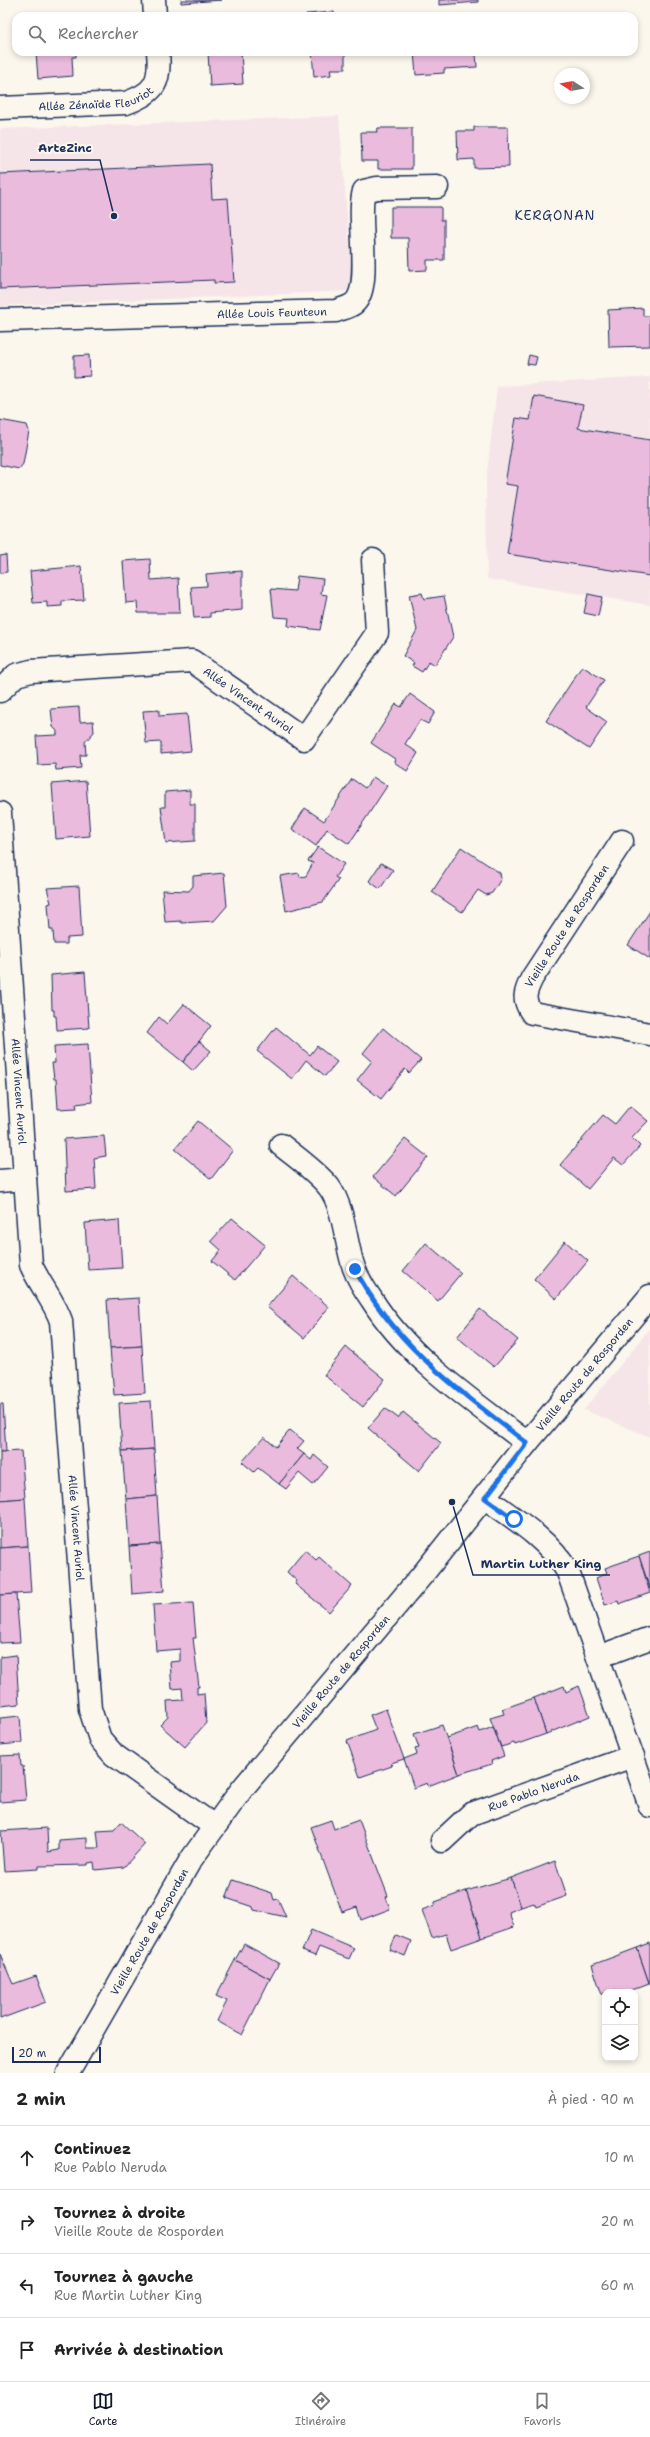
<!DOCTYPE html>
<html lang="fr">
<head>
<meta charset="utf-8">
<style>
	:root { --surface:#fff; --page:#f2f2f2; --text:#222; --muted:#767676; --line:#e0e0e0; --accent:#111827 }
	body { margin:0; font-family:"Shantell Sans",sans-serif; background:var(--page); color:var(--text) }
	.controls { position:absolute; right:12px; bottom:12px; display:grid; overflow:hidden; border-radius:8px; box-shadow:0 2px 6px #0003 }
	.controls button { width:36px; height:36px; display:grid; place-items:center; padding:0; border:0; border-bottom:1px solid var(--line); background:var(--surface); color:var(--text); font:20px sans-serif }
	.compass { position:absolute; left:554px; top:68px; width:36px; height:36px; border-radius:50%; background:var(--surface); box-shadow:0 2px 6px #0003; rotate:281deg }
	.scale { position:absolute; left:12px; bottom:10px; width:89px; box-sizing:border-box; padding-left:4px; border:2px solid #1b2f5e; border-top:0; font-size:11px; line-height:14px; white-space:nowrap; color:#1b2f5e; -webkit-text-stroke:3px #fbf7ec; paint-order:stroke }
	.stop { position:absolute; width:12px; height:12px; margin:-9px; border:3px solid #1a73e8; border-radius:50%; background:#fff }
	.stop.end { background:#1a73e8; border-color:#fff; box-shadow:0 1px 4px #0008 }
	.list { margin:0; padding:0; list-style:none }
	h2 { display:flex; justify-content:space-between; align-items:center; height:52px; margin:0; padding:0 16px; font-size:17px }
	h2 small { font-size:13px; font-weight:400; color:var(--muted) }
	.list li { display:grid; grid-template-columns:26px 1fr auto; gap:12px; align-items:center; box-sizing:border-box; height:64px; padding:0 16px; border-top:1px solid var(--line) }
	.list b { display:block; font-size:15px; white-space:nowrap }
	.list p { margin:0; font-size:13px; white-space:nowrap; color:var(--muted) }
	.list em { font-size:13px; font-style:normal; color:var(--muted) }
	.icon { flex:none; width:22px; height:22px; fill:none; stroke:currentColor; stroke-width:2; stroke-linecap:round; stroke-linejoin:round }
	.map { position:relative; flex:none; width:650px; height:2073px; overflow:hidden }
	.search { position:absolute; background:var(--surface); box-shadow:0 2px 6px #0003; left:12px; right:12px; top:12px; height:44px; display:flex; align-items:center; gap:10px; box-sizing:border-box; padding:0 14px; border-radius:12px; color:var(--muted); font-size:15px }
	.sheet { height:308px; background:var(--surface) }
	nav { display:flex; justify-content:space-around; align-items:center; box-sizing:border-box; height:56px; border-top:1px solid var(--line); background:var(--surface); font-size:11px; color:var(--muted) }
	nav a { display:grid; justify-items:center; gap:2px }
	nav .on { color:var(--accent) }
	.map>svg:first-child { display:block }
</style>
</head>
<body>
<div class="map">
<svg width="650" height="2073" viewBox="0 0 650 2073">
	<rect width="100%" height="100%" fill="#fbf7ec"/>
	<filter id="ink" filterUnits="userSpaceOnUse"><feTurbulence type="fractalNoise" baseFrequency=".025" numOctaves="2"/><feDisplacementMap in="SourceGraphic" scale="8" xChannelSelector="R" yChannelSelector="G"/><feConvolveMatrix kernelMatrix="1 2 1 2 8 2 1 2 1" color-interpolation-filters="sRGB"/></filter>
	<g filter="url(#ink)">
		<g fill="#f6e5e8">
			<polygon points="339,116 353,291 0,306 0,129"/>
			<polygon points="650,377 650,605 487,579 486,481 497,386"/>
			<polygon points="650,1328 650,1437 584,1410"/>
		</g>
		<g fill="#eabbdd" stroke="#1b2f5e">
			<polygon points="181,0 222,0 181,3"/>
			<polygon points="439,0 478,0 478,2 439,5"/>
			<polygon points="334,12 335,16 306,16 306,14"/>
			<polygon points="36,52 76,52 76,57 72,57 73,76 38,79"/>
			<polygon points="208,52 250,52 241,52 243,84 210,86"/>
			<polygon points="312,52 345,52 345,69 330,69 331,75 314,77"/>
			<polygon points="414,52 481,52 476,54 477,67 444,69 444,73 416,75"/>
			<polygon points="474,127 508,127 509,167 474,168 474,159 458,160 457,131 474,131"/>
			<polygon points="378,128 412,128 412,169 378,169 378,161 362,161 361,132 377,132"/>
			<polygon points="210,164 212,199 228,198 234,282 214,283 214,280 0,289 0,174"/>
			<polygon points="391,207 441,207 441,220 444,220 444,260 427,260 427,270 409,271 408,238 391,238"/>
			<polygon points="643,308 643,316 650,316 650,346 609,347 608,310"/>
			<polygon points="89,355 90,376 74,377 74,356"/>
			<polygon points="529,355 537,357 535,365 527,364"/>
			<polygon points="534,396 583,405 578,428 650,440 650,576 507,554 518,486 505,484 516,418 530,420"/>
			<polygon points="0,420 27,425 29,431 23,464 19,469 0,465"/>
			<polygon points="6,555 7,572 0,573 0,556"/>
			<polygon points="150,559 151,580 178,578 180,613 138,613 137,602 126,603 123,561"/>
			<polygon points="81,566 84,600 62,601 62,606 47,607 47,602 33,603 30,571"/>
			<polygon points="242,571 242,610 210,613 210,617 194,618 191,587 207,586 206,574"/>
			<polygon points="297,576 323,579 321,594 327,595 320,630 288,626 289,618 274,617 271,589 295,591"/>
			<polygon points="422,593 424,599 444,596 453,637 435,665 429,661 422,672 412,666 414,663 403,656 417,630 409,595"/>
			<polygon points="588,594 602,597 598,616 584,613"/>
			<polygon points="582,666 604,680 586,707 607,722 589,749 546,721"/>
			<polygon points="410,694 435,712 428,724 420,720 405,744 418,753 407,771 394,762 395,759 371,743 396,704 401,707"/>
			<polygon points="79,707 80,722 93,721 94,732 85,742 86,755 80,755 81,768 56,770 55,764 38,765 36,736 57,735 57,731 53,727 51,709"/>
			<polygon points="159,710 159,716 187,714 191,751 161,754 161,742 146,743 143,711"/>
			<polygon points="373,777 387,786 349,844 327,829 316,846 292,829 305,808 324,821 352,779 365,788"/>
			<polygon points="86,781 90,836 56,839 52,784"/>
			<polygon points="190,790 190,804 195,804 195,841 166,843 161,807 165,807 165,792"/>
			<polygon points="318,847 344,864 335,877 339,879 323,902 286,911 280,876 299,873 300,877 306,876 313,863 308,861"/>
			<polygon points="461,847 500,873 501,879 492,893 486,895 478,890 462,912 432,892"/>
			<polygon points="381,863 393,870 380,889 369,881"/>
			<polygon points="224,873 227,906 214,921 181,923 181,921 165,922 162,890 189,891 193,886 193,876"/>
			<polygon points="79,886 82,937 67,938 67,944 54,944 53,930 50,930 48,904 51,903 47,888"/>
			<polygon points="650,911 650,959 628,945"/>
			<polygon points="85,972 89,1028 57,1030 56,1016 54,1016 54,1010 52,1010 51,975"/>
			<polygon points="184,1004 211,1026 183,1062 147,1033 159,1017 167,1024"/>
			<polygon points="276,1027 310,1055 317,1046 337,1062 325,1076 306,1060 292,1079 257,1051"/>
			<polygon points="383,1028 421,1060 409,1073 405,1069 381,1099 357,1080 372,1061 363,1053"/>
			<polygon points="199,1041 211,1051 193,1071 183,1062"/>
			<polygon points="88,1044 92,1102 76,1104 77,1108 58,1109 56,1079 54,1079 52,1063 55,1063 54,1046"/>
			<polygon points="630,1106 648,1121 632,1138 640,1146 623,1165 614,1158 588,1189 560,1165 603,1115 615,1124"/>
			<polygon points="198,1121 233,1150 211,1179 175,1149"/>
			<polygon points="104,1136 106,1156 94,1158 96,1189 66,1191 64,1139"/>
			<polygon points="405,1139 428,1157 396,1196 373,1177"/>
			<polygon points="232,1218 265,1245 235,1280 212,1261 221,1250 211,1241"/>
			<polygon points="119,1220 122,1268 88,1270 85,1223"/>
			<polygon points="565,1241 588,1261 556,1299 534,1279"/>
			<polygon points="426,1243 461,1273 438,1301 403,1271"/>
			<polygon points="293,1276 329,1307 304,1338 267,1307"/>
			<polygon points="139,1298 142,1346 110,1348 107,1300"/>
			<polygon points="480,1309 518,1340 494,1367 457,1337"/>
			<polygon points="142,1346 145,1393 114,1395 110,1348"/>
			<polygon points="346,1347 385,1379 363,1407 324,1375"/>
			<polygon points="151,1401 154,1449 122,1451 119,1403"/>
			<polygon points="0,1404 3,1404 6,1452 0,1452"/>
			<polygon points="385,1408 398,1418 403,1412 441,1443 419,1471 368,1428"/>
			<polygon points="290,1430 304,1441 297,1449 304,1454 279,1484 258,1468 254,1472 242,1462 264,1437 276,1447"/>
			<polygon points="154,1449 157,1496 126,1499 122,1451"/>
			<polygon points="21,1451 25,1498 0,1500 0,1452"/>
			<polygon points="304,1454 311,1460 314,1455 328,1467 313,1485 299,1473 286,1489 279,1484"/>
			<polygon points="157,1496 160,1544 129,1546 126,1499"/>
			<polygon points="25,1498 28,1546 0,1548 0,1500"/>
			<polygon points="160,1544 164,1591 132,1594 129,1546"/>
			<polygon points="28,1546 31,1593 0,1595 0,1548"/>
			<polygon points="305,1550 316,1560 319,1557 352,1586 329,1612 295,1584 297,1581 287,1572"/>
			<polygon points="650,1552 650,1589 639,1556"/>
			<polygon points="639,1556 650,1593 619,1604 618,1601 605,1605 596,1578 607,1573 605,1568"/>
			<polygon points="16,1594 20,1642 0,1643 0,1595"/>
			<polygon points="193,1603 196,1638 193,1638 199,1687 197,1687 197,1694 204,1693 206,1723 185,1747 160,1725 168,1717 167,1701 183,1700 182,1688 172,1689 170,1662 180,1661 180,1649 156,1651 153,1605"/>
			<polygon points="16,1655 19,1704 0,1706 0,1657"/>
			<polygon points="564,1686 566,1692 579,1686 590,1716 546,1734 534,1698"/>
			<polygon points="534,1698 546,1734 515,1745 514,1743 501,1747 490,1718 504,1714 502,1709"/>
			<polygon points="386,1709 404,1759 391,1763 392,1766 360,1777 347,1741 376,1730 370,1715"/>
			<polygon points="20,1716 22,1743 0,1745 0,1718"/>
			<polygon points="442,1725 459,1774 428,1786 427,1783 414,1788 404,1759 417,1754 415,1749 419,1748 414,1734"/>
			<polygon points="478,1727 480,1732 493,1727 504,1756 491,1761 492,1764 459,1774 447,1738"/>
			<polygon points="20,1755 21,1766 23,1766 26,1800 0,1802 0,1756"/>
			<polygon points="331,1820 334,1829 359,1820 388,1896 386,1897 390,1909 361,1920 357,1907 342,1912 311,1827"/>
			<polygon points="121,1822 145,1844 124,1867 95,1870 94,1862 88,1863 88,1865 39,1866 39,1869 4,1871 1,1831 47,1828 48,1852 59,1850 59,1840 87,1838 87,1848 99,1848 97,1831 114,1830"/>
			<polygon points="555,1861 567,1896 536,1907 534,1903 521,1907 511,1878"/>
			<polygon points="511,1878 521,1907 509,1912 514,1927 482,1938 466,1891"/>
			<polygon points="233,1880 272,1893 274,1900 278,1899 286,1917 254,1910 253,1907 226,1898"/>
			<polygon points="466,1891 482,1938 451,1949 446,1934 432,1938 422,1910 435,1905 435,1902"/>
			<polygon points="311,1930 354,1948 349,1959 319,1947 315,1956 302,1951"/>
			<polygon points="396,1935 411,1941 405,1956 390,1950"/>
			<polygon points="650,1943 650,1983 649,1983 637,1948"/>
			<polygon points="244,1944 279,1963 270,1979 235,1960"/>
			<polygon points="637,1948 649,1983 626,1992 616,1992 616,1990 605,1992 602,1995 592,1965"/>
			<polygon points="0,1954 13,1984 36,1976 46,2002 0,2019"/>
			<polygon points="235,1960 270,1979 242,2035 217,2021 227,2001 216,1996"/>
		</g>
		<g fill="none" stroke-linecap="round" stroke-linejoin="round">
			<defs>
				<g id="minor">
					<polyline points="154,0 155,16"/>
					<path id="s1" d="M0,108L126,103C155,93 161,82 158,52"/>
					<path id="s2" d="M0,320L336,311C341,309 349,307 353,304C374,289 356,217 364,191L377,188L437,187"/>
					<path id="s3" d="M0,691L16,675L31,671L192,661L304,739L377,633L373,560"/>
					<path id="s4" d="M0,813L31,1265C40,1285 54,1301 61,1321L90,1709L100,1739L114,1755L214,1826"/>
					<path d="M622,841L532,978C525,992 522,999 532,1013L650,1034"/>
					<path d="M281,1145C297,1158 316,1171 329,1187C345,1209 345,1243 354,1268C358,1279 365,1290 372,1300C409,1359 473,1401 527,1443"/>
					<polyline points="0,1181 25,1179"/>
					<path d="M485,1498C514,1518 550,1541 568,1572L650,1806"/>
					<polyline points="598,1657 650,1638"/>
					<path id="s5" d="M442,1841L471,1814L633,1756"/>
					<path id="s6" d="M68,2073L190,1861L242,1789L423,1574L527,1443L650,1296"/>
				</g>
			</defs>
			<use href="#minor" stroke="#1b2f5e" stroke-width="25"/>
			<use href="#minor" stroke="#fbf7ec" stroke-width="22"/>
		</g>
	</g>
	<g fill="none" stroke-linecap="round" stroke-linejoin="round" filter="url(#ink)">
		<path stroke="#1a73e8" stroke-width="5" d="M355,1269C393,1344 462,1393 527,1443L485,1498L514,1519"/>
	</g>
	<g text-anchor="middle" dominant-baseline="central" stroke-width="4" stroke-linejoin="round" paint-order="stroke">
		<g font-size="11" fill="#1b2f5e" stroke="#fbf7ec">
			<text stroke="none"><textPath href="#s1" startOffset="97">Allée Zénaïde Fleuriot</textPath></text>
			<text stroke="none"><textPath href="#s2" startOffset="272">Allée Louis Feunteun</textPath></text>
			<text stroke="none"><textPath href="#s3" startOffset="268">Allée Vincent Auriol</textPath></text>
			<text transform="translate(567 926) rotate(-57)">Vieille Route de Rosporden</text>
			<text stroke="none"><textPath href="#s4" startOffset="279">Allée Vincent Auriol</textPath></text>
			<text stroke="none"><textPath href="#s6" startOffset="871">Vieille Route de Rosporden</textPath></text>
			<text stroke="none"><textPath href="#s4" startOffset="724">Allée Vincent Auriol</textPath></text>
			<text stroke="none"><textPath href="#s6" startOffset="487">Vieille Route de Rosporden</textPath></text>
			<text stroke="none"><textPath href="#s5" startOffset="106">Rue Pablo Neruda</textPath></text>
			<text stroke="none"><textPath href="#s6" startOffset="163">Vieille Route de Rosporden</textPath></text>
		</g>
		<g font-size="13" letter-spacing="1" fill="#1b2f5e" stroke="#fbf7ec">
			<text x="555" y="215">KERGONAN</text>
		</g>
	</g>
	<path fill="none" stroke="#1b2f5e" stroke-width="1.5" d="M114 216L100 160H30M452 1502L473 1575H610"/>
	<g fill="#1b2f5e" stroke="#fbf7ec" stroke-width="1.5">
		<circle cx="114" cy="216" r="4"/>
		<circle cx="452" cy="1502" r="4"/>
	</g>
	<g font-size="12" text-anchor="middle" font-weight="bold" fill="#1b2f5e" stroke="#fbf7ec" stroke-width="4" stroke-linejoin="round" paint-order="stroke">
		<text x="65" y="152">ArteZinc</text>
		<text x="541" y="1568">Martin Luther King</text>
	</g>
</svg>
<div class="controls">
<button><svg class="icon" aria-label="locate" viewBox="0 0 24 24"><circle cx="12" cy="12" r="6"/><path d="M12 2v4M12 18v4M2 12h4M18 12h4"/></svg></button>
<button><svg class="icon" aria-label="layers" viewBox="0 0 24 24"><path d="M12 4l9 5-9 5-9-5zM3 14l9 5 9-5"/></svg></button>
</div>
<svg class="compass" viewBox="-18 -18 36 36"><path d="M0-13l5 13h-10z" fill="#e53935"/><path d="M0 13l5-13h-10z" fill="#767676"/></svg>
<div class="scale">20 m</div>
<div class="stop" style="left:514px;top:1519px"></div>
<div class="stop end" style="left:355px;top:1269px"></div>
<div class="search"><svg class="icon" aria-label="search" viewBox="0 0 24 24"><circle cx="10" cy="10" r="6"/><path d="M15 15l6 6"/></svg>Rechercher</div>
</div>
<section class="sheet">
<h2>2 min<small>À pied · 90 m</small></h2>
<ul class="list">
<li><svg class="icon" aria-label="ahead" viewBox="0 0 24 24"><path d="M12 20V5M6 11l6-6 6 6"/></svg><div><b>Continuez</b><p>Rue Pablo Neruda</p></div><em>10 m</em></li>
<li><svg class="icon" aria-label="right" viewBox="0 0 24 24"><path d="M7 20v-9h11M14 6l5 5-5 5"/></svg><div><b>Tournez à droite</b><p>Vieille Route de Rosporden</p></div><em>20 m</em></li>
<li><svg class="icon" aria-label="left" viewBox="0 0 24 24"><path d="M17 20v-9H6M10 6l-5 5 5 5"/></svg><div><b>Tournez à gauche</b><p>Rue Martin Luther King</p></div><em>60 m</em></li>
<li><svg class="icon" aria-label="arrive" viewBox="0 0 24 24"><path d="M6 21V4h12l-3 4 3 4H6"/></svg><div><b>Arrivée à destination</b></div></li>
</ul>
</section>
<nav>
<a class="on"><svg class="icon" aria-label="map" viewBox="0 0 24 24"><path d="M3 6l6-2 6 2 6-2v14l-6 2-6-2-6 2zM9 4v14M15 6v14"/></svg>Carte</a>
<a><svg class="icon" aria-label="directions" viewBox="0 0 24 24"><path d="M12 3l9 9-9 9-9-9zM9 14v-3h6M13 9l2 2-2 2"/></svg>Itinéraire</a>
<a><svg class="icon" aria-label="saved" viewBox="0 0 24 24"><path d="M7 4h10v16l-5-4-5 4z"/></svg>Favoris</a>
</nav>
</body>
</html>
